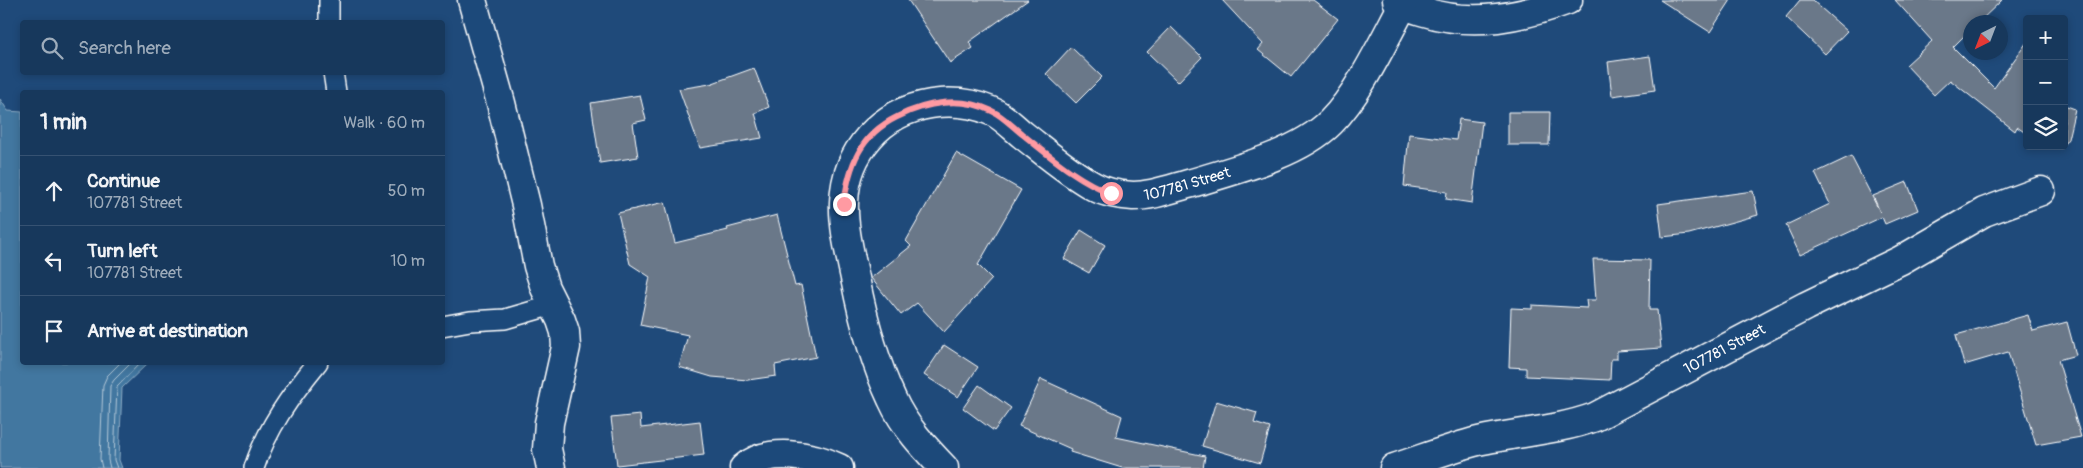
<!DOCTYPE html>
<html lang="en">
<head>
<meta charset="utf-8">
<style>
	:root { --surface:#17385c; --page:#244365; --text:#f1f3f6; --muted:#9eacbb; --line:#365272 }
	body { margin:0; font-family:Pangolin,sans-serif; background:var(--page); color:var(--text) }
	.controls { position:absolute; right:15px; top:15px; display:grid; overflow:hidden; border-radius:5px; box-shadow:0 2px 8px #0003 }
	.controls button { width:45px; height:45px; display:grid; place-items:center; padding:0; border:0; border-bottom:1px solid var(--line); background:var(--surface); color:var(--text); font:25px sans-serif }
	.compass { position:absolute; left:1963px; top:15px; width:45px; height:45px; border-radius:50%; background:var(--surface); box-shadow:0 2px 8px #0003; rotate:222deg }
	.stop { position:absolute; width:15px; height:15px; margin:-11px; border:4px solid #ff9aa2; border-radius:50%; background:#fff }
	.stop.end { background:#ff9aa2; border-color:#fff; box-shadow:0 1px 5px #0008 }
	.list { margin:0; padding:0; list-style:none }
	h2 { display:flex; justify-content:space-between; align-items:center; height:65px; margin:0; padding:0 20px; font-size:21px }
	h2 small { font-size:16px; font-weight:400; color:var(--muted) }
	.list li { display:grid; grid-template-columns:32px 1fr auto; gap:15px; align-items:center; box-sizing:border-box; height:70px; padding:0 20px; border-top:1px solid var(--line) }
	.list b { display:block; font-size:19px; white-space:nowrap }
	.list p { margin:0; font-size:16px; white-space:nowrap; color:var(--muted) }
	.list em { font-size:16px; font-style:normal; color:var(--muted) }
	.icon { flex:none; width:28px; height:28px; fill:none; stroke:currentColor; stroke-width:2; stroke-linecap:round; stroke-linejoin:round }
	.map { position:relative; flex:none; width:2083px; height:468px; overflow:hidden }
	.search { position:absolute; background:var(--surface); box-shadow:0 2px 8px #0003; left:20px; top:20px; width:425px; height:55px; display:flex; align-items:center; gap:12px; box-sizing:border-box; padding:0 18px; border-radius:5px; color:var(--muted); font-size:19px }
	.panel { position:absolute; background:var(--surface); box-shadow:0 2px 8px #0003; left:20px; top:90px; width:425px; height:275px; border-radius:5px }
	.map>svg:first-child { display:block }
</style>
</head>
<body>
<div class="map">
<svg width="2083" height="468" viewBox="0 0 2083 468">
	<rect width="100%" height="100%" fill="#1f4a7a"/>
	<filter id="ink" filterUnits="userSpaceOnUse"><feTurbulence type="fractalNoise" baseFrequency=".02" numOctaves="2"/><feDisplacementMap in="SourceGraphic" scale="10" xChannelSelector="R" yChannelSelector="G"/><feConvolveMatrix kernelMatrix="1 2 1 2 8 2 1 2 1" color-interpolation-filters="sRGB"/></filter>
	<g filter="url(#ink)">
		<polygon fill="#4377a0" stroke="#8eadc6" points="0,99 8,111 22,112 22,362 148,363 122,388 119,460 122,468 0,468"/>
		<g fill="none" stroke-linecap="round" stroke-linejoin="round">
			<g stroke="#b4c9d9" stroke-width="1">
				<polyline points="102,468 100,459 103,385 107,376 121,362"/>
				<polyline points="110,468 108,460 110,386 114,380 132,362"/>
				<polyline points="117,468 114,460 117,387 141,362"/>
			</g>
		</g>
		<g fill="#6a7889" stroke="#fff">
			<polygon points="908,0 1028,0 969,42 973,48 950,63"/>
			<polygon points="1222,0 1313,0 1338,19 1291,77 1258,50 1263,44"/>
			<polygon points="1660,0 1731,0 1710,32"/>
			<polygon points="1800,0 1812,0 1847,31 1825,54 1786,17"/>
			<polygon points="1895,0 2002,0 1979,22 1970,22 1970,30 1953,47 1994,88 2027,42 2027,134 2017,127 2015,131 1950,80 1934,95 1906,65 1932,41"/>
			<polygon points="1171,27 1202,57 1178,82 1147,52"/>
			<polygon points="1071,47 1102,77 1076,103 1046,74"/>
			<polygon points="1650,56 1655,90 1612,96 1608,62"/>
			<polygon points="754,68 769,107 755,113 762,138 700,148 679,89 710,84"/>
			<polygon points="640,95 646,120 633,123 638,157 600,163 591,103"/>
			<polygon points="2064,105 2075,109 2068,139 2064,144"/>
			<polygon points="1508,112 1550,112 1549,145 1508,145"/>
			<polygon points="1459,119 1482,122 1472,203 1446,199 1447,192 1404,186 1409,134 1456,140"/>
			<polygon points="956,153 1021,190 978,265 992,279 944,332 917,303 901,315 871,278 911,246 906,241"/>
			<polygon points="1851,156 1880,212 1873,196 1907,182 1918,210 1885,224 1882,217 1800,255 1786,225 1830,204 1815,173"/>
			<polygon points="1753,191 1758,215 1689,234 1662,237 1658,204"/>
			<polygon points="665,202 675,243 728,230 727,228 777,215 795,286 801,285 816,357 775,365 776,376 748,380 712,377 679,367 688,335 640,325 650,277 630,264 618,213"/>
			<polygon points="1081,230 1105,245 1089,273 1064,259"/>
			<polygon points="1593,259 1650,260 1649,310 1657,310 1661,348 1617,351 1617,359 1611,359 1610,380 1526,376 1526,368 1509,367 1511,308 1532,309 1532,305 1587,308 1586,300 1596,300"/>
			<polygon points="2028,315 2033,331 2067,322 2076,355 2058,360 2081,437 2036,445 2008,352 1964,365 1956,335"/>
			<polygon points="944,345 978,367 958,397 924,375"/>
			<polygon points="1041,379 1122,416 1116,437 1205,456 1203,468 1122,468 1070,452 1071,449 1019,426"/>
			<polygon points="979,385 1011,408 994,431 963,408"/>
			<polygon points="1216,401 1257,413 1254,423 1270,428 1260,463 1202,446"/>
			<polygon points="640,415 641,428 700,421 704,455 617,465 611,418"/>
		</g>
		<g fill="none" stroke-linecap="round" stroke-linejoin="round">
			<defs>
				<g id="lane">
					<polyline points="329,0 329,22"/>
					<polyline points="333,72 336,92"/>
					<polyline points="442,326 470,321 505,319 553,305"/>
					<path d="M254,468C267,428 291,395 318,362"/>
				</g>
				<g id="street">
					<polyline points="472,0 501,103 526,205 538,266 545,288 561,320 565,332 566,347 549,423 547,449 551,468"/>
					<path d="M1397,0C1405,7 1415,9 1425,12C1473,27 1522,17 1568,0"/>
					<path d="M744,468C767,447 812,455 839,468"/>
					<path id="s1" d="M944,468C924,447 904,426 892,399C874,361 863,319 855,278C850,254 843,227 844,202C846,151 881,112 931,104C951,101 972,103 991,111C1002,115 1013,127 1023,135C1046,153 1068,172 1093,186C1105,193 1119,195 1133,196C1153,196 1173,188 1192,183C1235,170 1299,154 1331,122C1359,94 1384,40 1403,5"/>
					<path id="s2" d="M1394,468C1422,459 1450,448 1478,441C1517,432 1557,431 1595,417L1806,306L1901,260L1984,212L2041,191"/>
				</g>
			</defs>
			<use href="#lane" stroke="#fff" stroke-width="22"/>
			<use href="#street" stroke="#fff" stroke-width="31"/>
			<use href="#lane" stroke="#1f4a7a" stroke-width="19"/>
			<use href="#street" stroke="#1f4a7a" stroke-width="28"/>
		</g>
	</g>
	<g fill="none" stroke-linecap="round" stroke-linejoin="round" filter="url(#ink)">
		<path stroke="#ff9aa2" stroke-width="6" d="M844,204C849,165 860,135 897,117C926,102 961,96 992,111C1003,116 1013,127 1022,134C1050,156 1078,181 1111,193"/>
	</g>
	<g text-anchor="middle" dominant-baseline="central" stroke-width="5" stroke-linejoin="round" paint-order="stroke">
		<g font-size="15" fill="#fff" stroke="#1f4a7a">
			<text stroke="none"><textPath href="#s1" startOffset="718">107781 Street</textPath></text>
			<text stroke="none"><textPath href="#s2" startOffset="354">107781 Street</textPath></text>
		</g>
	</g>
</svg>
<div class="controls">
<button>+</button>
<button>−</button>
<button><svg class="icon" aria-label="layers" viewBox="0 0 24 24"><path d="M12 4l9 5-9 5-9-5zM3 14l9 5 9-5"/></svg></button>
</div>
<svg class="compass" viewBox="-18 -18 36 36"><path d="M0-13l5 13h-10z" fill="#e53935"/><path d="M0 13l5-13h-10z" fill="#9eacbb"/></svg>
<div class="stop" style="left:1111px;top:193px"></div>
<div class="stop end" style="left:844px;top:204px"></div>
<div class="search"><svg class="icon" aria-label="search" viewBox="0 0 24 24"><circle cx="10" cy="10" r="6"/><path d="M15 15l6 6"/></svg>Search here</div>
<section class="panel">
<h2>1 min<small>Walk · 60 m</small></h2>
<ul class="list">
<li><svg class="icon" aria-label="ahead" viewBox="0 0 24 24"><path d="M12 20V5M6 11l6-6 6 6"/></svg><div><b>Continue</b><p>107781 Street</p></div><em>50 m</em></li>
<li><svg class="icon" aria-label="left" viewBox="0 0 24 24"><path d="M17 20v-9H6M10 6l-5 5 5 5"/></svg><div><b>Turn left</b><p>107781 Street</p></div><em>10 m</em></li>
<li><svg class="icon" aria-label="arrive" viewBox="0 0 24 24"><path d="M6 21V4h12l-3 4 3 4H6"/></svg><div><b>Arrive at destination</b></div></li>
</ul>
</section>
</div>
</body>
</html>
